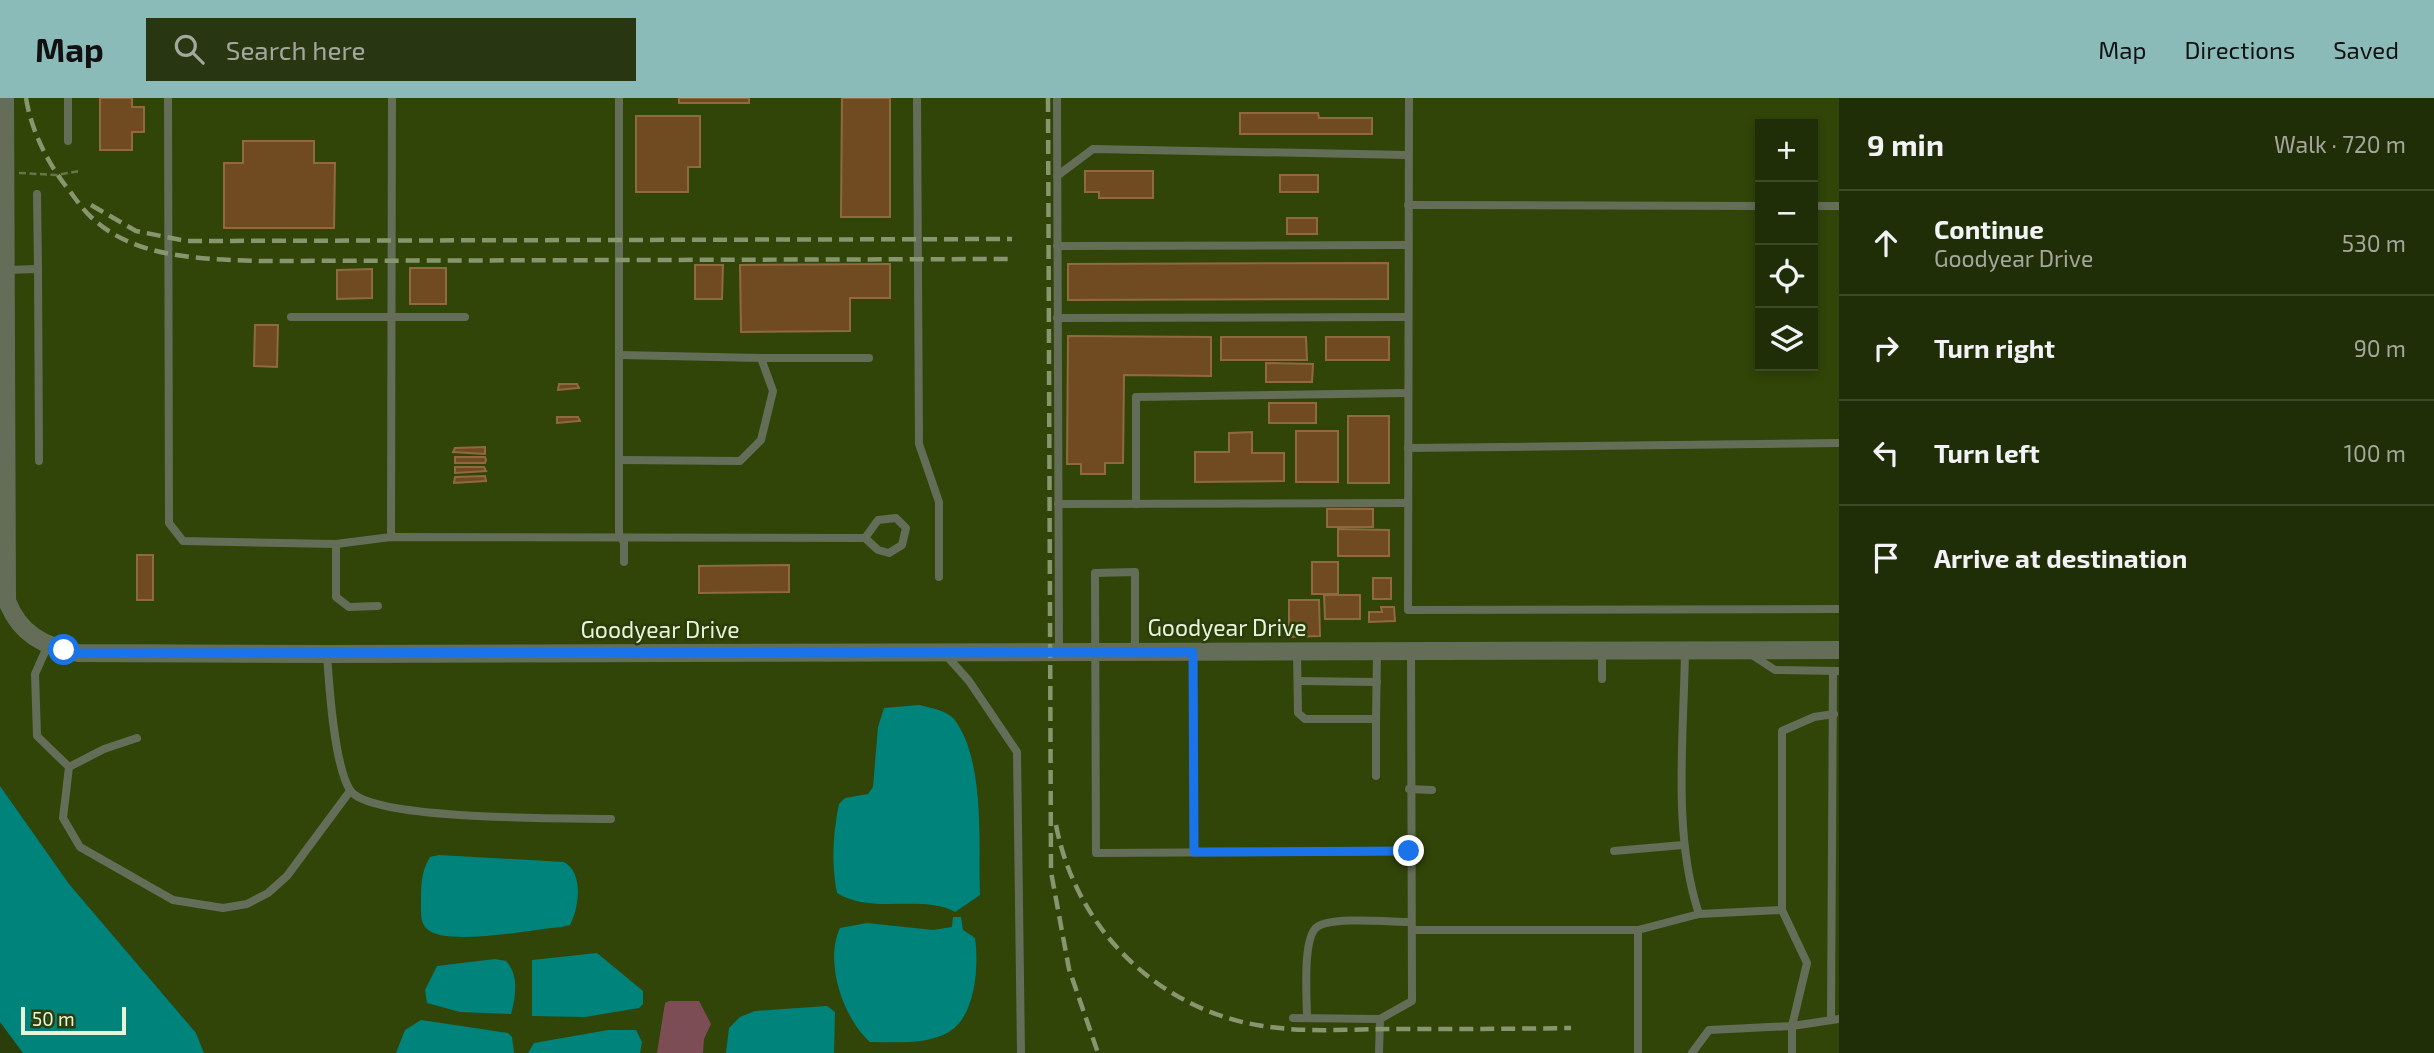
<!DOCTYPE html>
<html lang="en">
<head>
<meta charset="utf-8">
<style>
	:root { --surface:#202e08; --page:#283612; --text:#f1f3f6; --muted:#a2a89c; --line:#3d4a29; --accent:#8bbbb9 }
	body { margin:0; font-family:"Exo 2",sans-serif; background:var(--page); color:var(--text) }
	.controls { position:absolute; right:21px; top:21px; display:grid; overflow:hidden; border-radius:0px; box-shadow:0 4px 10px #0003 }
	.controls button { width:63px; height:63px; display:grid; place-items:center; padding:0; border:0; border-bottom:2px solid var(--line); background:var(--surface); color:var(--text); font:35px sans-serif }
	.scale { position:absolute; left:21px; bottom:18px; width:105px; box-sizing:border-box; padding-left:7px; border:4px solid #e9f5da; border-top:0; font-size:19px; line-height:24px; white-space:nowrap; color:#e9f5da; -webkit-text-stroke:5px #2b3d0a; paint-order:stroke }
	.stop { position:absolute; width:21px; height:21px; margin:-16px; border:5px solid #1a73e8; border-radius:50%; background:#fff }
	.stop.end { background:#1a73e8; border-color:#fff; box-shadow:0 2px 7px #0008 }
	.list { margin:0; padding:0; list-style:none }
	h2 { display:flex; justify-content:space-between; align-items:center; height:91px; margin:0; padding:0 28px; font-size:30px }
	h2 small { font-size:23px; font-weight:400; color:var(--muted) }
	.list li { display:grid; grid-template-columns:46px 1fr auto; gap:21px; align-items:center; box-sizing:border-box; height:105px; padding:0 28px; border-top:2px solid var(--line) }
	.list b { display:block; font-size:26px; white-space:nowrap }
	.list p { margin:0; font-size:23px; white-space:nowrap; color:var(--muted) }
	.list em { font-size:23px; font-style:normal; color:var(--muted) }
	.icon { flex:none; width:38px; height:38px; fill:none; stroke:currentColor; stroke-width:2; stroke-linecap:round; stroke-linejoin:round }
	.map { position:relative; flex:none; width:1839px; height:955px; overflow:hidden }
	header { display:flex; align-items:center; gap:42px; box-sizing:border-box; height:98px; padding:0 35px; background:var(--accent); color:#111 }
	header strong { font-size:33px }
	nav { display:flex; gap:38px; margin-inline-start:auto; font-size:24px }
	.search { width:490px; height:63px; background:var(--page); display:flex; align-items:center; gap:18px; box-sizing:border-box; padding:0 24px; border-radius:0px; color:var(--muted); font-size:26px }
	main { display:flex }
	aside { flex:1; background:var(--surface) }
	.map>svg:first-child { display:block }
</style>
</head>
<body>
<header>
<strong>Map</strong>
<div class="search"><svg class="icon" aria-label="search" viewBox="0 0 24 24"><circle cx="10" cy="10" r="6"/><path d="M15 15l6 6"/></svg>Search here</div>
<nav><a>Map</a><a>Directions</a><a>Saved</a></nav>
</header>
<main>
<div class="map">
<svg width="1839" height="955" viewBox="0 0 1839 955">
	<rect width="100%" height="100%" fill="#2b3d0a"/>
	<path fill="#314508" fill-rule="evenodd" d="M0,0H1839V955H204L196,935L69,786L0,688ZM1760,26H1813V268H1760Z"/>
	<polygon fill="#7d4d56" points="669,903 699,903 711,926 704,941 703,955 657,955 665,905"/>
	<g fill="#00837b">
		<path d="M919,607C931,610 946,612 954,621C986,663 978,747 980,797L955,814C923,796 872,817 837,795C831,765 833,735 839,706L845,700L868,696L873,689L878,629L884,610Z"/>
		<polygon points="0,688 69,786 196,935 204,955 23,955 0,924"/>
		<path d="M439,757L564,764C584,775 579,810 570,827L561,829C534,831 446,849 427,831C420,825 421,813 421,805C421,787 421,774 430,759Z"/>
		<path d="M953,819H961L963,832L975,840C979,868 976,920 947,935C924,947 895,944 870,944C843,920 824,864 840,830L867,825L933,832L952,829Z"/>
		<polygon points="597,855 643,893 643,906 639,910 585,919 532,918 532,862"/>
		<path d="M495,861L506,863C519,877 516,898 511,916L460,914L427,905L425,892L437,868Z"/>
		<polygon points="827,908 835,914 834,955 726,955 729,930 740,919 755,913"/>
		<polygon points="421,922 508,935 512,939 514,955 396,955 405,932"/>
		<polygon points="608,932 636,932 642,944 640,955 528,955 534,945"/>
	</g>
	<g fill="#704b21" stroke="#90693f" stroke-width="2">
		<polygon points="100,0 132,0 132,9 144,9 144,34 132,34 132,52 100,52"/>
		<rect x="679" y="0" width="70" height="5"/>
		<polygon points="842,0 890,0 890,119 841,119"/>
		<polygon points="1240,15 1318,15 1319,20 1372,20 1372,36 1240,36"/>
		<polygon points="636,18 700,18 700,69 688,69 688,94 636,94"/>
		<polygon points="243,43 314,43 314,65 335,65 334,130 224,130 224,65 243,65"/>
		<polygon points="1085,73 1153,73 1153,100 1099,100 1099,94 1085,94"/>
		<rect x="1280" y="77" width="38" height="17"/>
		<rect x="1287" y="120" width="30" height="16"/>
		<polygon points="1388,165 1388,201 1068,202 1068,166"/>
		<polygon points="890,166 890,200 850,200 850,233 741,234 740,167"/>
		<polygon points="695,167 723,167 722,201 695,201"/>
		<rect x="410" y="170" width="36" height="36"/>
		<polygon points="372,171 372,200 337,201 337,172"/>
		<polygon points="255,227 278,227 277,269 254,268"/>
		<polygon points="1068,238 1211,239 1211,278 1124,277 1123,365 1105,365 1105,376 1081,376 1081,366 1067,366"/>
		<polygon points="1221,239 1306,239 1307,262 1221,262"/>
		<rect x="1326" y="239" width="63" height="23"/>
		<polygon points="1266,265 1313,266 1312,284 1266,284"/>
		<polygon points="559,286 577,286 579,290 558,292"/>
		<rect x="1269" y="305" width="47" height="20"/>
		<rect x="1348" y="318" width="41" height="67"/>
		<polygon points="557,319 578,319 580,323 557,325"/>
		<rect x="1296" y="333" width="42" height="51"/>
		<polygon points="1252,334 1252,355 1284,355 1284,383 1195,384 1195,354 1229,354 1229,335"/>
		<polygon points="485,349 485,356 453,354 455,350"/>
		<polygon points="455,359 485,359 486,362 485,365 455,365"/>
		<polygon points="455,369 484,369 486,373 455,375"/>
		<polygon points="455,379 485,378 486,383 454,385"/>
		<rect x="1327" y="411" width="46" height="18"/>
		<polygon points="1338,431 1389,432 1389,458 1338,458"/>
		<rect x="137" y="457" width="16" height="45"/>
		<rect x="1312" y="464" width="26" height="32"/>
		<polygon points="789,467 789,494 699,495 699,468"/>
		<rect x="1373" y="480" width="18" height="21"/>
		<polygon points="1324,497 1360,497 1360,521 1325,521"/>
		<polygon points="1289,502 1319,502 1320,538 1289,539"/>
		<polygon points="1381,509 1394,509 1395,523 1369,524 1369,514 1382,514"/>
	</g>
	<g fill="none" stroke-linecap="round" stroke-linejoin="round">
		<polyline stroke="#657549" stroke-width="2.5" stroke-dasharray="7 3.5" stroke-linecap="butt" points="19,75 57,77 79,73"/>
		<g stroke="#646d58" stroke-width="8">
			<polyline points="68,0 68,43"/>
			<polyline points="168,0 169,425 183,443 336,446 391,439 865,440"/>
			<polyline points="619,0 619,438 624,444 624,464"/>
			<polyline points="917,0 919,346 939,404 939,479"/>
			<polyline points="1057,0 1059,554"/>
			<polyline points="1409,0 1408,512 1839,511"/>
			<polyline points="1057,78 1093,51 1408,57"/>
			<polyline points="37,96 38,171"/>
			<polyline points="1408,107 1760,108"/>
			<polyline points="1813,108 1839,108"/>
			<polyline points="1057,148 1408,147"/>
			<polyline points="5,172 38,171 39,363"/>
			<polyline points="291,219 465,219"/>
			<polyline points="1057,220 1408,219"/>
			<polyline points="619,257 761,260 773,293 761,342 740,363 619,362"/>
			<polyline points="761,260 869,260"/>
			<polyline points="1408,350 1839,345"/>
			<polyline points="1058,406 1408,405"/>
			<polyline points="1136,406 1136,299 1408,295"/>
			<polygon points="896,420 906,430 902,447 889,455 878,452 865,440 878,422"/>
			<polyline points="391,439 392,0"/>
			<polyline points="336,446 336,499 349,509 378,508"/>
			<polyline points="48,547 35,576 37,638 69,669 63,720 80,749 173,802 223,810 247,806 268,795 287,778 350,693"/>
			<path d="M1685,552C1684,637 1672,735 1699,816"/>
			<polyline points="1135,553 1135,474 1095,475 1096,755 1409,753"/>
			<polyline points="1193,554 1194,754"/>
			<polyline points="1297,554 1298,615 1305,621 1376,621 1376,678"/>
			<polyline points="1749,555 1775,572 1839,573"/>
			<path d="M327,556C329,587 334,667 350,692C369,723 569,720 611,721"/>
			<polyline points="945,556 969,583 1017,654 1021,955"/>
			<polyline points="1602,581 1602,553"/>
			<polyline points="1298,583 1377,584"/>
			<polyline points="1376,621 1377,554"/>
			<polyline points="69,669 104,651 137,640"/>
			<polyline points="1409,691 1432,692"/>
			<polyline points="1614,753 1683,747"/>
			<polyline points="1782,812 1782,633 1814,619 1834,616"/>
			<polyline points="1413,832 1638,832 1699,816 1782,812 1807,865 1792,928 1792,955"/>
			<polyline points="1293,920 1380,921 1412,903 1411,554"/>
			<path d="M1307,920C1307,901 1302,840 1317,829C1332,818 1391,824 1410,824"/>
			<polyline points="1831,920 1833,573"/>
			<polyline points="1379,955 1380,921"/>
			<polyline points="1638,955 1638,832"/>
			<polyline points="1692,955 1709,932 1792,928 1839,921"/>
		</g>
		<path stroke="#646d58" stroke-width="18" d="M5,0L7,503C20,536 43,548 78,555L327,556L1839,552"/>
		<g stroke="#87966f" stroke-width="4.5" stroke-dasharray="14 7" stroke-linecap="butt">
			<path d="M26,0C31,31 46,62 65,87C74,98 81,110 92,120C136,161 203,161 259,163L1012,161"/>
			<polyline points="1048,0 1051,774 1069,871 1098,955"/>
			<polyline points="91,107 136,133 186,143 1012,141"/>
			<path d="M1056,727C1076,831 1158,912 1263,928C1306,935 1352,931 1395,931C1454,931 1512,931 1571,930"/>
		</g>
	</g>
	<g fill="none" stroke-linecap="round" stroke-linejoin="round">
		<polyline stroke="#1a73e8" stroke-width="9" points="64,552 78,555 1193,554 1194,754 1409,753"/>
	</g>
	<g text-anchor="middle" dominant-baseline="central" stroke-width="5" stroke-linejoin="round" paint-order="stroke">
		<g font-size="23" fill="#e9f5da" stroke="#2b3d0a">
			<text x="1227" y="529">Goodyear Drive</text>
			<text x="660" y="531">Goodyear Drive</text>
		</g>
	</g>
</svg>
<div class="controls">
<button>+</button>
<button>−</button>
<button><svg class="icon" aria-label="locate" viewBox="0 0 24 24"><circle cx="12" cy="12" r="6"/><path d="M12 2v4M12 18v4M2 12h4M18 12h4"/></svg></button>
<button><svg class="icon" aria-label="layers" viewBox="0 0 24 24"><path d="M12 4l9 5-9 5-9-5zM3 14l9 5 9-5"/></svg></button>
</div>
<div class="scale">50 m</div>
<div class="stop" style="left:64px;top:552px"></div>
<div class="stop end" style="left:1409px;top:753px"></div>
</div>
<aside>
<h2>9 min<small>Walk · 720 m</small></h2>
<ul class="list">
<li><svg class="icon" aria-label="ahead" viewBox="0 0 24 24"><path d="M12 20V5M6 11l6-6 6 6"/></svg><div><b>Continue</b><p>Goodyear Drive</p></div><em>530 m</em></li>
<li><svg class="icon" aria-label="right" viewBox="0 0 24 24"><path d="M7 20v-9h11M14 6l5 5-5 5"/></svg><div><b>Turn right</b></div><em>90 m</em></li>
<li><svg class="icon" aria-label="left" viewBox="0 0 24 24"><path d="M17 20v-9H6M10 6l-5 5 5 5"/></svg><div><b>Turn left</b></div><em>100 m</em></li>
<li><svg class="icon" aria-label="arrive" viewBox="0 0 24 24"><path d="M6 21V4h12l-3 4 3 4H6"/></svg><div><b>Arrive at destination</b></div></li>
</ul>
</aside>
</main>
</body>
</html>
